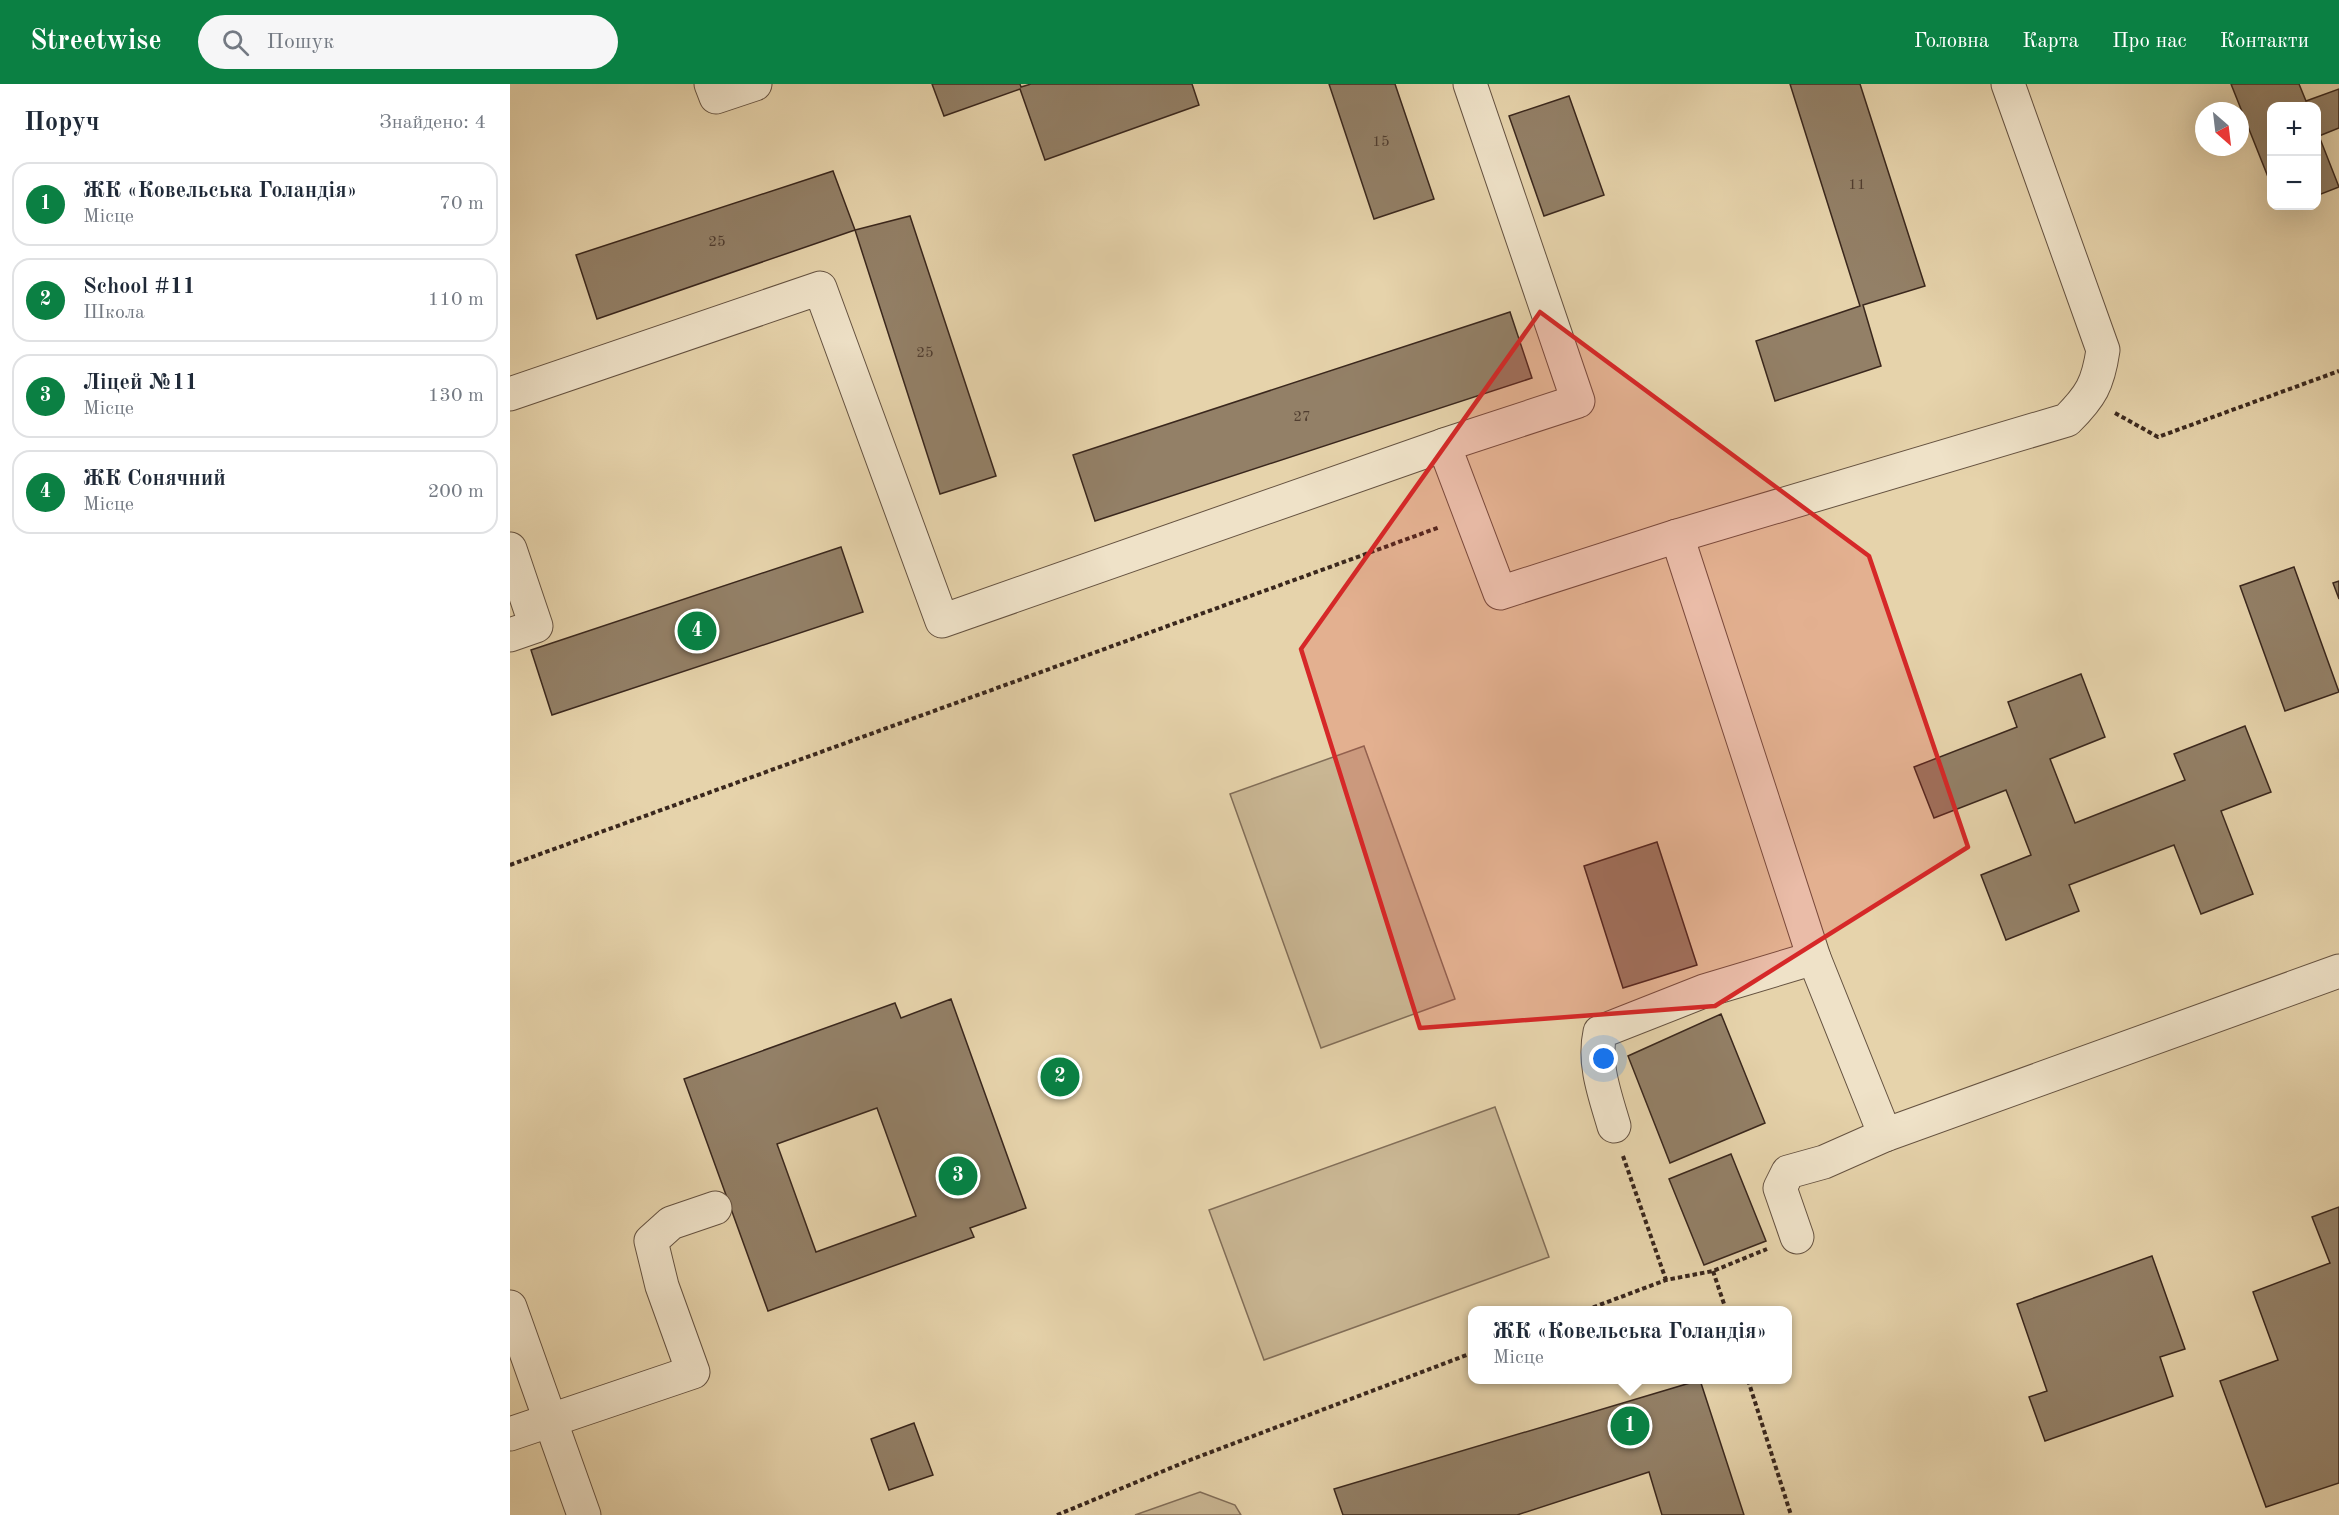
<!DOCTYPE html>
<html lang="uk">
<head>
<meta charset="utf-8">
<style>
	:root { --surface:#fff; --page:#f6f6f7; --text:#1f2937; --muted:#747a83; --line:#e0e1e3; --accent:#0b8043 }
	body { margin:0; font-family:"Old Standard TT",serif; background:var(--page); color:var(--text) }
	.controls { position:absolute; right:18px; top:18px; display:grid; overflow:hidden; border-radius:12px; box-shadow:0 6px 24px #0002 }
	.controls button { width:54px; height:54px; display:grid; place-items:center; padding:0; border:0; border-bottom:2px solid var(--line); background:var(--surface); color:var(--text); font:30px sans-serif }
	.compass { position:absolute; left:1685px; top:18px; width:54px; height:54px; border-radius:50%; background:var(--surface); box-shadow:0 6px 24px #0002; rotate:152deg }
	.you { position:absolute; left:1094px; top:975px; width:21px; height:21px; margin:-15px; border:4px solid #fff; border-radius:50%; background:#1a73e8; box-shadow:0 0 0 9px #1a73e833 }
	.badge { display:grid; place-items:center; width:39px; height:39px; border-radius:50%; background:var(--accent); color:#fff; font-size:20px; font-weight:700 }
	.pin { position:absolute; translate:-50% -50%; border:3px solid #fff; box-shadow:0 2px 6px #0006 }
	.popup { position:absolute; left:958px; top:1222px; width:324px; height:78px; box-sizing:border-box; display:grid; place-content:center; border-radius:12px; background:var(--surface); filter:drop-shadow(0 2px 4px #0005); font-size:20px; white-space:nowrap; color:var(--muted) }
	.popup b { font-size:22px; color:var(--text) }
	.popup::after { content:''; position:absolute; left:50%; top:100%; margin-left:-12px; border:12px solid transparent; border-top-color:var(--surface) }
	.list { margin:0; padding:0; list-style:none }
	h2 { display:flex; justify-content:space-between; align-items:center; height:78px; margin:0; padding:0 24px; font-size:26px }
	h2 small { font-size:20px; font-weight:400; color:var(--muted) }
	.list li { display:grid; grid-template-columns:39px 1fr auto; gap:18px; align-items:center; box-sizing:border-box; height:84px; margin:0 12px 12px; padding:0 12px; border:2px solid var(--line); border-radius:18px }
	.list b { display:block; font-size:22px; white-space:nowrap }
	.list p { margin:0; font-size:20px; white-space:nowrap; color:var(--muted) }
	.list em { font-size:20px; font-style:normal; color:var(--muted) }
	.icon { flex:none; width:33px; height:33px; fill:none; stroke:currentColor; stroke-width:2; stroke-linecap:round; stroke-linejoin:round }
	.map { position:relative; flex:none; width:1829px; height:1431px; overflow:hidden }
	header { display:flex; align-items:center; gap:36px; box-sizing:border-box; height:84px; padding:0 30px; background:var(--accent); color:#fff }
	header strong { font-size:28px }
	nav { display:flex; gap:33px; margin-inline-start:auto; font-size:21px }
	.search { width:420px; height:54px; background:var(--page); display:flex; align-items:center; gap:15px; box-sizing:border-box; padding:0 21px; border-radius:33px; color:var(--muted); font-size:22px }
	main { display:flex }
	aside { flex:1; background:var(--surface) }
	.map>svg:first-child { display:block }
</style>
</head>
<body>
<header>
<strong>Streetwise</strong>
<div class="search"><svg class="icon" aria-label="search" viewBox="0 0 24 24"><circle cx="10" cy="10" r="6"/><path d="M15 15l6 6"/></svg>Пошук</div>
<nav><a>Головна</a><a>Карта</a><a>Про нас</a><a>Контакти</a></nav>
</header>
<main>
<aside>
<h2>Поруч<small>Знайдено: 4</small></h2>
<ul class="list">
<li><span class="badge">1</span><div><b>ЖК «Ковельська Голандія»</b><p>Місце</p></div><em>70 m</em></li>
<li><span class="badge">2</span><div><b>School #11</b><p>Школа</p></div><em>110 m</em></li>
<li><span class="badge">3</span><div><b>Ліцей №11</b><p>Місце</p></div><em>130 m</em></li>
<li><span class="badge">4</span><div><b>ЖК Сонячний</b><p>Місце</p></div><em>200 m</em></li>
</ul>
</aside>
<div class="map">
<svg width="1829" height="1431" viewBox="0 0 1829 1431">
	<rect width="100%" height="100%" fill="#e6d3ab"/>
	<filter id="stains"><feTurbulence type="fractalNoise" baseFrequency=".00333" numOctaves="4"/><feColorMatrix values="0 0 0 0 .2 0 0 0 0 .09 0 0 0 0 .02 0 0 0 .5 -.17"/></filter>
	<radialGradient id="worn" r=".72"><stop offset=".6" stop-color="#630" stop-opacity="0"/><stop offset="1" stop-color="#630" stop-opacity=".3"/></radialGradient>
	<g fill="#c9b693" stroke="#826e58" stroke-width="1.5">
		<polygon points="854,662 945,915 811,964 720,710"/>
		<polygon points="985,1023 1039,1173 754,1276 699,1126"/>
		<polygon points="690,1408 725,1421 731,1431 625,1431"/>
	</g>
	<g fill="#938067" stroke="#3a271d" stroke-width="1.5" fill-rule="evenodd">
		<polygon points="422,0 510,0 511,3 521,0 682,0 689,21 535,76 510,5 434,32"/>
		<polygon points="819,0 885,0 924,115 864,135"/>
		<polygon points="1280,0 1350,0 1415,202 1353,221 1371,282 1265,317 1246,257 1350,222"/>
		<polygon points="1721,0 1789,0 1796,17 1829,5 1829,44 1809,52 1829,103 1806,112 1806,22 1762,22 1762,103"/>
		<polygon points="1059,12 1094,111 1034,132 999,32"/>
		<polygon points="323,87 345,146 87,235 66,171"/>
		<polygon points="400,132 486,392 430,410 345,146"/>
		<polygon points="1000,228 1022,294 585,437 563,371"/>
		<polygon points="331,463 353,528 42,631 21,566"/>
		<polygon points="1784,483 1829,608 1775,627 1730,502"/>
		<polygon points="1829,497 1829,515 1823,499"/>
		<polygon points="1571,590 1595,653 1540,675 1565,739 1675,696 1664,670 1735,642 1761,708 1711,727 1743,810 1691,830 1664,761 1559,801 1569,827 1496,856 1471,791 1521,771 1496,706 1424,734 1404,683 1507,643 1498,618"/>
		<polygon points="1147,758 1187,881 1113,904 1074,782"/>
		<path d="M441,915L516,1124L460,1144L464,1153L258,1227L174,995L385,919L391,934ZM367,1024L406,1132L306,1168L267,1060Z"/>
		<polygon points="1211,930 1255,1039 1160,1079 1118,972"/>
		<polygon points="1221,1070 1256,1157 1194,1181 1159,1095"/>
		<polygon points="1829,1123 1829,1399 1756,1423 1710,1297 1768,1276 1743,1208 1820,1179 1802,1133"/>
		<polygon points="1642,1172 1675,1265 1650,1273 1663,1312 1535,1357 1519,1313 1537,1307 1507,1220"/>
		<polygon points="1190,1296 1234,1431 1152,1431 1139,1388 1007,1431 833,1431 824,1405"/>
		<polygon points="404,1339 423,1391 379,1406 361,1355"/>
	</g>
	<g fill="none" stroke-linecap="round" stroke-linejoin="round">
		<defs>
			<g id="minor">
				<polyline points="201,0 206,13 245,0"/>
				<path d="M960,0L1068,317L934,361L990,509L1167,452L1557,336C1581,312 1588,300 1593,266L1498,0"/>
				<polyline points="0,310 310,204 432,537 934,361"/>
				<polyline points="1167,452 1304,874 1375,1051 1829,887"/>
				<polyline points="0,465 26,542 0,551"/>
				<path d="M1104,1042C1095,1011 1083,980 1090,948L1194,907L1304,874"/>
				<polyline points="1287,1153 1270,1104 1278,1088 1314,1078 1375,1051"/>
				<polyline points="0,1223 74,1431"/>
				<polyline points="0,1350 183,1288 152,1202 141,1157 161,1139 205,1124"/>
			</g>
		</defs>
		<use href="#minor" stroke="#655240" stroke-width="35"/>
		<g stroke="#3a271d" stroke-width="4" stroke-dasharray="4.5 3" stroke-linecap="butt">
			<polyline points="1605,329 1648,353 1829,287"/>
			<polyline points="0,781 930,443"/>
			<polyline points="1113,1072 1156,1196"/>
			<polyline points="1203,1187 1216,1226"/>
			<polyline points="1076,1226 1156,1196 1203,1187 1257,1165"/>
			<polyline points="1238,1296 1281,1431"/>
			<polyline points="547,1431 680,1376 962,1269"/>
		</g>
		<use href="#minor" stroke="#efe2c8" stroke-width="33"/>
	</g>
	<path fill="#d62828" fill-opacity="0.2" stroke="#d62828" stroke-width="4.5" stroke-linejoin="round" d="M1030,228L1359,472L1458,763L1205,922L910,944L791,565Z"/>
	<g text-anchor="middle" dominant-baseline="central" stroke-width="5" stroke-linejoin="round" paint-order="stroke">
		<g font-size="15" fill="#503d30">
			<text x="871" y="58">15</text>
			<text x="1347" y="101">11</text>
			<text x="207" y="158">25</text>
			<text x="415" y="269">25</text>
			<text x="792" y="333">27</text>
		</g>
	</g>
	<rect width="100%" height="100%" filter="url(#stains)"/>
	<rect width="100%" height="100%" fill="url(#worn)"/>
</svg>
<div class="controls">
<button>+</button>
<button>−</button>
</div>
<svg class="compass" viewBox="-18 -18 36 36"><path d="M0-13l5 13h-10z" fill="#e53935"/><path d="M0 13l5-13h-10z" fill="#747a83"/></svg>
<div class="you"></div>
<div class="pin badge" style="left:1120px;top:1342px">1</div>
<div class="popup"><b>ЖК «Ковельська Голандія»</b>Місце</div>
<div class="pin badge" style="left:550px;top:993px">2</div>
<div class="pin badge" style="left:448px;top:1092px">3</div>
<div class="pin badge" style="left:187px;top:547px">4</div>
</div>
</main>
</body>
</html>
